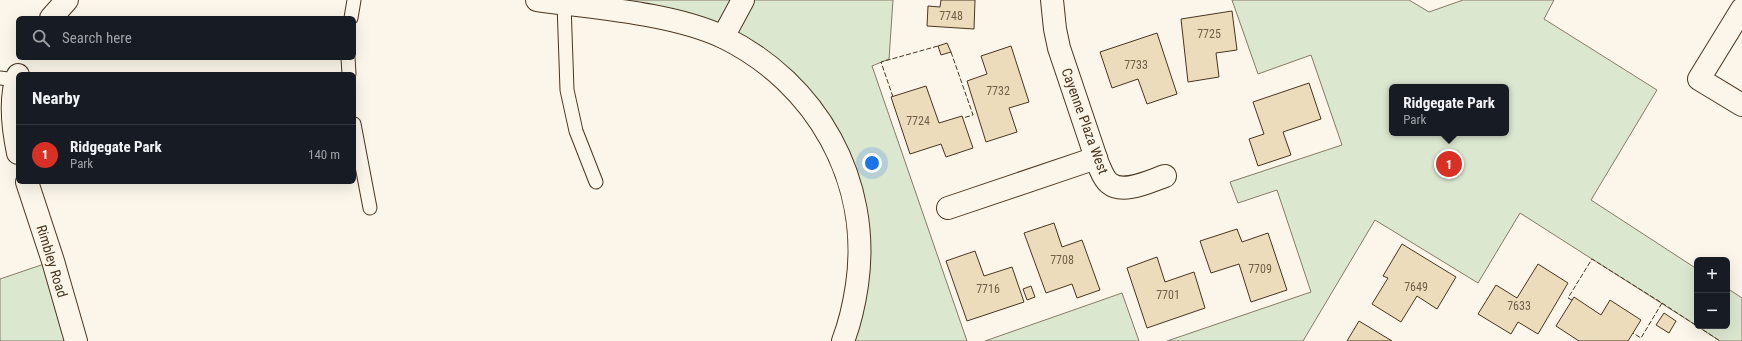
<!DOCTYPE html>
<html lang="en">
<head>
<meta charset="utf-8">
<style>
	:root { --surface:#171b24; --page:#242831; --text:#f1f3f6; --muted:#9ea1a6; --line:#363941; --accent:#d93025 }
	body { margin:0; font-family:"Roboto Condensed",sans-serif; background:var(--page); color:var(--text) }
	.controls { position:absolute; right:12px; bottom:12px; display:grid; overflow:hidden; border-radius:6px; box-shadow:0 4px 16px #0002 }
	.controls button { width:36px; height:36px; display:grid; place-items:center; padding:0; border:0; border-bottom:1px solid var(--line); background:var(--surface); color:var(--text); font:20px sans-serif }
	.you { position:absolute; left:872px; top:163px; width:14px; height:14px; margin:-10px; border:3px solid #fff; border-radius:50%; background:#1a73e8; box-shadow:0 0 0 6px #1a73e833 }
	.badge { display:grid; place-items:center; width:26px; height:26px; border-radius:50%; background:var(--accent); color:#fff; font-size:13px; font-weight:700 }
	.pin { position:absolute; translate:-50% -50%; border:2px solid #fff; box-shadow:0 1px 4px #0006 }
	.popup { position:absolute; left:1389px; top:84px; width:120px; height:52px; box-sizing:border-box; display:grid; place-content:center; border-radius:6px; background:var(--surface); filter:drop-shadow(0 1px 3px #0005); font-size:13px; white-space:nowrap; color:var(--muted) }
	.popup b { font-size:15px; color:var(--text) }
	.popup::after { content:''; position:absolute; left:50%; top:100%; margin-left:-8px; border:8px solid transparent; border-top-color:var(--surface) }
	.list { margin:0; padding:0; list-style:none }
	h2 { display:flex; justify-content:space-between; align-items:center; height:52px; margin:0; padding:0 16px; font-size:17px }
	h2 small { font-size:13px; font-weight:400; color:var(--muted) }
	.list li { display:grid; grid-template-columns:26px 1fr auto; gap:12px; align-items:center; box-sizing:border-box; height:60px; padding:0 16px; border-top:1px solid var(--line) }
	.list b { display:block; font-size:15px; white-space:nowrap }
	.list p { margin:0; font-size:13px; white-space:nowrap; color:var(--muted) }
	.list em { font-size:13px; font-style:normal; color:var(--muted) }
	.icon { flex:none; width:22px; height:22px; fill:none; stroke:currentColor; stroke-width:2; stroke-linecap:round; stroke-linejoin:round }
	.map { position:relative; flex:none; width:1742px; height:341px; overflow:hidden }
	.search { position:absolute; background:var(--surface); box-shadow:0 4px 16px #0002; left:16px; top:16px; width:340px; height:44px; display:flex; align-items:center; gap:10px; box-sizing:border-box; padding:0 14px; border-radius:6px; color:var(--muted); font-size:15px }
	.panel { position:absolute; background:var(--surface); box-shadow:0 4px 16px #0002; left:16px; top:72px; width:340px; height:112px; border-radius:6px }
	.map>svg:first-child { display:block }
</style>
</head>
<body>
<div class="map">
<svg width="1742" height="341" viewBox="0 0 1742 341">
	<rect width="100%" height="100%" fill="#fbf6e9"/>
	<g fill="#dce7d0" stroke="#887966" fill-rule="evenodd">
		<polygon points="537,0 893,0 889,59 872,66 967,341 843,341 859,267 825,127 723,37"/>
		<path d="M1232,0H1409L1429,12L1463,0H1554L1544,19L1657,90L1591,200L1697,269V326L1520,213L1478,283L1375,220L1303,341H1167L1311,292L1277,190L1238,203L1230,182L1342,145L1311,55L1258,74ZM1392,87H1506V133H1392Z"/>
		<polygon points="53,261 76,341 0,341 0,279"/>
		<polygon points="1727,288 1742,298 1742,341 1720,341 1697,326 1727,326"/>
		<polygon points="1122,293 1139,341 985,341"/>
	</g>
	<g fill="#ecdcbc" stroke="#4a3520">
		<polygon points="941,0 975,0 974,29 927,26 928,6 940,7"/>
		<polygon points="1232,11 1237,50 1216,53 1219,77 1188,82 1181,19"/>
		<polygon points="1157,33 1177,94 1147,104 1138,79 1112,88 1100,52"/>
		<polygon points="947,43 951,52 941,55 938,46"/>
		<polygon points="1011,46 1029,102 1009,108 1017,132 986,142 967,81 987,74 981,56"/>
		<polygon points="1309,83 1321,119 1283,132 1291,155 1258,166 1249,139 1264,134 1253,102"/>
		<polygon points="926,86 939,123 962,116 973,148 946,157 941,144 910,154 891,97"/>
		<polygon points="1054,223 1062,247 1082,240 1100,290 1077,298 1072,284 1046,293 1024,233"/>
		<polygon points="1237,229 1242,242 1268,233 1287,290 1251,302 1239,264 1211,273 1200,241"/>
		<polygon points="1402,244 1456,277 1437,309 1417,296 1401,322 1372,304 1388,278 1383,276"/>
		<polygon points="975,251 984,276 1012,267 1024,302 967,321 946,261"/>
		<polygon points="1157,257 1165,282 1194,272 1205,308 1147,328 1127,268"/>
		<polygon points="1538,264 1568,283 1538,334 1518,322 1511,334 1478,314 1496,285 1517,298"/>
		<polygon points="1031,286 1035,297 1027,300 1023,289"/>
		<polygon points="1574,297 1601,315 1610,300 1641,320 1628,341 1579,341 1556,326"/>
		<polygon points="1664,313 1676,321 1669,333 1656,325"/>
		<polygon points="1359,321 1392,341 1347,341"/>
	</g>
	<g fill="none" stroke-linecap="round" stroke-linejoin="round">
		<defs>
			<g id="service">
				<polyline points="564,4 567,90 576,131 596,182"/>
				<polyline points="351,18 354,0"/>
				<polyline points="348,58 349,74"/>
				<polyline points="0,78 16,80"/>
				<polyline points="354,124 370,208"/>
			</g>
			<g id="minor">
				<path d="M537,0C594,8 672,13 723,37C817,83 872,181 857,285C854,305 850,323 843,341"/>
				<path d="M1052,0L1055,29L1059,48L1098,164C1101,170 1103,178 1109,183C1123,195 1150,181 1165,176"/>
				<polyline points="1742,9 1699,79 1742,105"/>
				<polyline points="51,18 67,0"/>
				<polyline points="723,37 743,0"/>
				<path d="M18,75C9,98 13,129 18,153"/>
				<polyline points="27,182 53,261 76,341"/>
				<polyline points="948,208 1096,158"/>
			</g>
		</defs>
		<use href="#service" stroke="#4a3520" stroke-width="15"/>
		<use href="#minor" stroke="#4a3520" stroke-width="24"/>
		<use href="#service" stroke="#fbf6e9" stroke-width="13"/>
		<use href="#minor" stroke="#fbf6e9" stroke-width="22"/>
		<g stroke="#4a3520" stroke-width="1" stroke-dasharray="5 2" stroke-linecap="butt">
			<polyline points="951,52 973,115 963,118"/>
			<polyline points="893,97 881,62 938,46"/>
			<polyline points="1572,300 1568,298 1592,259 1662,303 1641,338 1633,333"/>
			<polyline points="1662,303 1697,326"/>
			<polyline points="1697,326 1720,341"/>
		</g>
	</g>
	<g text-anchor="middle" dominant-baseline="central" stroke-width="3" stroke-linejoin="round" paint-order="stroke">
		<g font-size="12" fill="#725f47">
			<text x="951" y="16">7748</text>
			<text x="1209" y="34">7725</text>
			<text x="1136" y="65">7733</text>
			<text x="998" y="91">7732</text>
			<text x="918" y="121">7724</text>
			<text x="1062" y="260">7708</text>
			<text x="1260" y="269">7709</text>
			<text x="1416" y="287">7649</text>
			<text x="988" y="289">7716</text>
			<text x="1168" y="295">7701</text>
			<text x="1519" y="306">7633</text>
		</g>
		<g font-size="14" fill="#4a3520" stroke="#fbf6e9">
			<text transform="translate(1085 121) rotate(70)">Cayenne Plaza West</text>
			<text transform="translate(52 261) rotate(73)">Rimbley Road</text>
		</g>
	</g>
</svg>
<div class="controls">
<button>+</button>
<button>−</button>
</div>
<div class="you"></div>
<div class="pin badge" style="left:1449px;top:164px">1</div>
<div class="popup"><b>Ridgegate Park</b>Park</div>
<div class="search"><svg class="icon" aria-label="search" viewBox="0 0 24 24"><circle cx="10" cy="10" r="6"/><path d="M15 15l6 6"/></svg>Search here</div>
<section class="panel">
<h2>Nearby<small></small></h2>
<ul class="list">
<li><span class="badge">1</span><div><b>Ridgegate Park</b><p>Park</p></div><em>140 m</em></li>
</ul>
</section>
</div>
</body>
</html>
